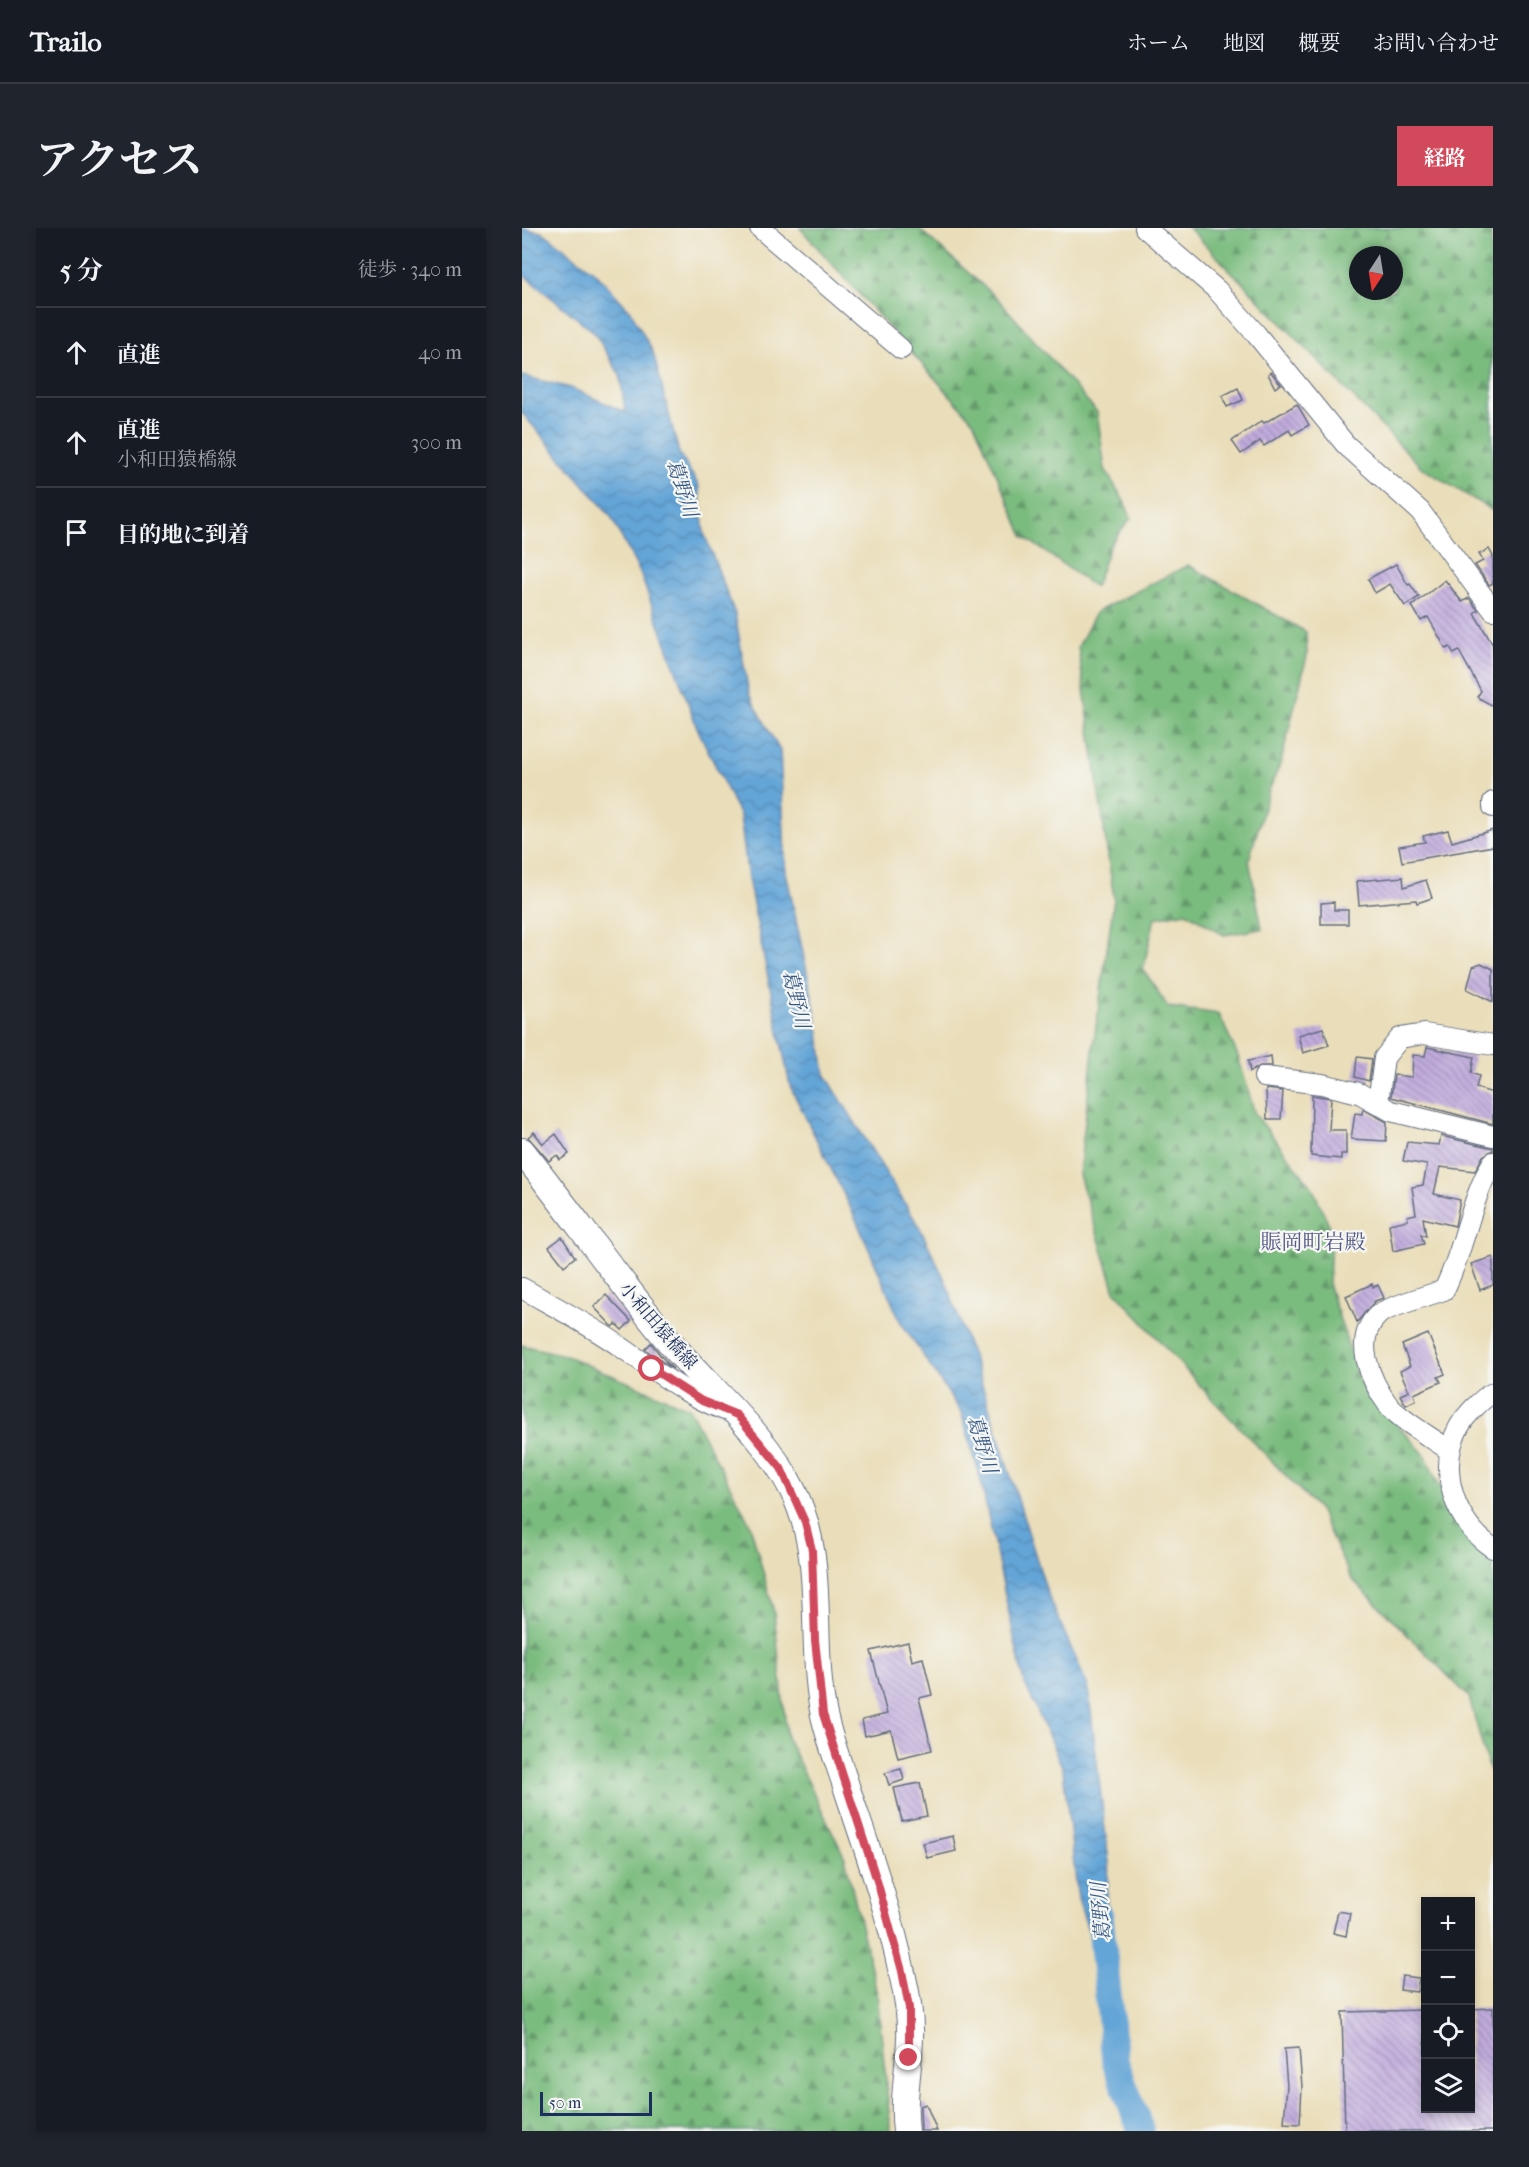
<!DOCTYPE html>
<html lang="ja">
<head>
<meta charset="utf-8">
<style>
	:root { --surface:#171b24; --page:#20242c; --text:#f1f3f6; --muted:#9ea1a6; --line:#363941; --accent:#d1495b }
	body { margin:0; font-family:"IM FELL French Canon","Noto Serif JP",serif; background:var(--page); color:var(--text) }
	.controls { position:absolute; right:18px; bottom:18px; display:grid; overflow:hidden; border-radius:0px; box-shadow:0 3px 9px #0003 }
	.controls button { width:54px; height:54px; display:grid; place-items:center; padding:0; border:0; border-bottom:2px solid var(--line); background:var(--surface); color:var(--text); font:30px sans-serif }
	.compass { position:absolute; left:827px; top:18px; width:54px; height:54px; border-radius:50%; background:var(--surface); box-shadow:0 3px 9px #0003; rotate:192deg }
	.scale { position:absolute; left:18px; bottom:15px; width:112px; box-sizing:border-box; padding-left:6px; border:3px solid #1b2f5e; border-top:0; font-size:16px; line-height:21px; white-space:nowrap; color:#1b2f5e; -webkit-text-stroke:4px #f6f6f2; paint-order:stroke }
	.stop { position:absolute; width:18px; height:18px; margin:-14px; border:4px solid #d1495b; border-radius:50%; background:#fff }
	.stop.end { background:#d1495b; border-color:#fff; box-shadow:0 2px 6px #0008 }
	.list { margin:0; padding:0; list-style:none }
	h2 { display:flex; justify-content:space-between; align-items:center; height:78px; margin:0; padding:0 24px; font-size:26px }
	h2 small { font-size:20px; font-weight:400; color:var(--muted) }
	.list li { display:grid; grid-template-columns:39px 1fr auto; gap:18px; align-items:center; box-sizing:border-box; height:90px; padding:0 24px; border-top:2px solid var(--line) }
	.list b { display:block; font-size:22px; white-space:nowrap }
	.list p { margin:0; font-size:20px; white-space:nowrap; color:var(--muted) }
	.list em { font-size:20px; font-style:normal; color:var(--muted) }
	.icon { flex:none; width:33px; height:33px; fill:none; stroke:currentColor; stroke-width:2; stroke-linecap:round; stroke-linejoin:round }
	.map { position:relative; flex:none; width:971px; height:1903px; overflow:hidden; border-radius:0px }
	header { display:flex; align-items:center; gap:36px; box-sizing:border-box; height:84px; padding:0 30px; background:var(--surface); border-bottom:2px solid var(--line) }
	header strong { font-size:28px }
	nav { display:flex; gap:33px; margin-inline-start:auto; font-size:21px }
	.intro { display:flex; align-items:center; justify-content:space-between; box-sizing:border-box; height:144px; padding:0 36px }
	h1 { margin:0; font-size:42px }
	.button { padding:15px 27px; border-radius:0px; background:var(--accent); color:#fff; font-size:21px; font-weight:700 }
	main { display:flex; gap:36px; padding:0 36px }
	aside { flex:1; background:var(--surface); border-radius:0px; box-shadow:0 3px 9px #0003 }
	.map>svg:first-child { display:block }
</style>
</head>
<body>
<header>
<strong>Trailo</strong>
<nav><a>ホーム</a><a>地図</a><a>概要</a><a>お問い合わせ</a></nav>
</header>
<div class="intro"><h1>アクセス</h1><a class="button">経路</a></div>
<main>
<aside>
<h2>5 分<small>徒歩 · 340 m</small></h2>
<ul class="list">
<li><svg class="icon" aria-label="ahead" viewBox="0 0 24 24"><path d="M12 20V5M6 11l6-6 6 6"/></svg><div><b>直進</b></div><em>40 m</em></li>
<li><svg class="icon" aria-label="ahead" viewBox="0 0 24 24"><path d="M12 20V5M6 11l6-6 6 6"/></svg><div><b>直進</b><p>小和田猿橋線</p></div><em>300 m</em></li>
<li><svg class="icon" aria-label="arrive" viewBox="0 0 24 24"><path d="M6 21V4h12l-3 4 3 4H6"/></svg><div><b>目的地に到着</b></div></li>
</ul>
</aside>
<div class="map">
<svg width="971" height="1903" viewBox="0 0 971 1903">
	<defs>
		<pattern id="forest-firs" width="22" height="20" patternUnits="userSpaceOnUse" patternTransform="scale(1.5)"><rect width="22" height="20" fill="#7abc7e"/><path d="M5 1l3.5 6h-7zM16 11l3.5 6h-7z" fill="#63996a"/></pattern>
		<pattern id="water-waves" width="16" height="10" patternUnits="userSpaceOnUse" patternTransform="scale(1.5)"><rect width="16" height="10" fill="#63a5d7"/><path d="M0 5q4-4 8 0t8 0" fill="none" stroke="#5187b2"/></pattern>
		<pattern id="building-back-hatch" width="6" height="6" patternUnits="userSpaceOnUse" patternTransform="scale(1.5)"><rect width="6" height="6" fill="#c1acdd"/><path d="M-1 5l2 2M0 0l6 6M5-1l2 2" fill="none" stroke="#9c8cb6"/></pattern>
	</defs>
	<rect width="100%" height="100%" fill="#f6f6f2"/>
	<filter id="ink" filterUnits="userSpaceOnUse"><feTurbulence type="fractalNoise" baseFrequency=".0167" numOctaves="2"/><feDisplacementMap in="SourceGraphic" scale="12" xChannelSelector="R" yChannelSelector="G"/><feConvolveMatrix kernelMatrix="1 2 1 2 8 2 1 2 1" color-interpolation-filters="sRGB"/></filter>
	<filter id="wash" filterUnits="userSpaceOnUse"><feTurbulence type="fractalNoise" baseFrequency=".008" numOctaves="4" result="noise"/><feDisplacementMap in="SourceGraphic" scale="24" xChannelSelector="R" yChannelSelector="G"/><feGaussianBlur stdDeviation="1.35" result="paint"/><feColorMatrix in="noise" values="0 0 0 0 0 0 0 0 0 0 0 0 0 0 0 0 0 1.4 0 .05"/><feComposite in="paint" operator="in"/></filter>
	<g filter="url(#wash)">
		<rect width="100%" height="100%" fill="#eadeba"/>
		<g fill="url(#forest-firs)" stroke="#4a766e" stroke-width="1.5" fill-rule="evenodd">
			<polygon points="278,0 396,0 476,71 575,184 583,241 602,273 609,290 589,315 573,359 501,308 452,194"/>
			<path d="M667,0H969L971,283L900,240ZM836,27H872V63H836Z"/>
			<polygon points="666,337 784,404 785,428 759,534 747,562 727,632 740,701 702,707 664,684 633,690 621,741 646,779 697,786 716,828 733,886 790,959 809,1001 807,1059 840,1158 902,1226 946,1314 971,1312 971,1546 966,1538 947,1469 829,1350 797,1282 689,1170 593,1063 557,947 573,805 592,671 556,419 574,384"/>
			<polygon points="0,1117 42,1127 167,1180 228,1296 252,1384 265,1510 323,1630 355,1765 369,1903 0,1903"/>
		</g>
		<polygon fill="url(#water-waves)" stroke="#3f6a9a" stroke-width="1.5" points="0,0 22,5 75,46 109,84 131,124 157,225 177,258 182,305 213,386 227,466 258,523 264,644 295,792 303,846 398,1000 424,1054 458,1150 525,1364 566,1459 587,1635 584,1683 588,1720 585,1726 572,1720 556,1671 541,1541 501,1451 458,1249 439,1184 378,1093 332,987 268,858 226,651 218,588 176,502 118,345 88,287 0,185 0,148 49,160 103,184 98,147 72,104 0,46"/>
		<g fill="none" stroke-linecap="round" stroke-linejoin="round">
			<polyline stroke="#63a5d7" stroke-width="27" points="578,1688 593,1833 619,1903"/>
		</g>
		<g id="blocks">
			<g fill="url(#building-back-hatch)">
				<polygon points="749,144 759,156 753,160 746,146"/>
				<polygon points="716,160 721,172 705,179 700,168"/>
				<polygon points="775,176 787,197 770,207 767,202 742,218 738,213 719,226 710,213 740,193 742,195"/>
				<polygon points="967,321 971,328 971,355 967,357 953,337 961,333 957,326"/>
				<polygon points="874,336 886,357 888,356 897,369 883,378 868,356 853,365 846,351"/>
				<polygon points="923,352 940,374 947,370 956,382 952,385 971,417 971,478 955,469 959,463 937,423 932,426 928,419 924,421 906,389 899,393 890,378"/>
				<polygon points="926,602 930,614 971,602 971,618 880,634 877,618 903,614 901,608"/>
				<polygon points="881,649 882,659 904,652 910,670 895,675 894,672 837,677 835,653"/>
				<polygon points="812,674 812,682 826,682 826,696 799,696 799,675"/>
				<polygon points="959,735 971,741 971,774 945,761 951,738"/>
				<polygon points="801,800 807,817 781,825 776,807"/>
				<polygon points="905,819 952,829 949,845 957,848 954,860 971,865 971,896 869,869 872,847 890,849 891,827 903,828"/>
				<polygon points="749,828 750,838 738,838 728,844 726,833"/>
				<polygon points="835,829 850,831 847,853 833,849"/>
				<polygon points="744,861 761,863 759,891 745,891"/>
				<polygon points="790,867 809,870 807,902 824,902 824,926 819,926 819,931 789,928"/>
				<polygon points="841,881 865,894 864,913 829,911 833,885 840,886"/>
				<polygon points="12,904 21,916 34,906 47,926 38,932 35,927 27,933 6,909"/>
				<polygon points="919,908 971,920 971,922 961,928 953,943 918,939 912,966 938,972 933,998 901,990 904,1008 899,1006 902,1016 871,1023 867,996 886,992 885,988 894,986 890,959 901,957 905,937 881,933 885,914 917,917"/>
				<polygon points="40,1009 53,1029 42,1038 27,1019"/>
				<polygon points="971,1029 971,1057 958,1062 949,1036"/>
				<polygon points="850,1056 851,1059 856,1057 862,1070 853,1073 835,1094 824,1068"/>
				<polygon points="84,1067 109,1093 100,1102 94,1096 91,1099 72,1079"/>
				<polygon points="906,1106 923,1146 916,1149 919,1154 892,1166 894,1172 884,1177 878,1167 887,1163 878,1143 888,1138 880,1117"/>
				<polygon points="129,1115 139,1128 151,1141 123,1121"/>
				<polygon points="386,1414 390,1433 401,1430 410,1467 397,1470 410,1522 376,1530 369,1502 343,1508 340,1492 365,1486 349,1423"/>
				<polygon points="379,1541 382,1552 367,1557 363,1545"/>
				<polygon points="398,1555 405,1588 380,1593 372,1560"/>
				<polygon points="431,1608 434,1623 405,1630 401,1615"/>
				<polygon points="816,1683 828,1685 824,1708 811,1705"/>
				<polygon points="880,1748 897,1750 895,1764 878,1762"/>
				<polygon points="971,1780 971,1903 823,1903 820,1784 903,1782 903,1881 948,1881 948,1781"/>
				<polygon points="777,1820 780,1859 778,1896 762,1895 765,1858 762,1821"/>
				<polygon points="404,1876 415,1903 399,1903 398,1878"/>
			</g>
		</g>
	</g>
	<g filter="url(#ink)">
		<use href="#blocks" fill-opacity="0" stroke="#636c7e" stroke-width="1.5"/>
		<g fill="none" stroke-linecap="round" stroke-linejoin="round">
			<defs>
				<g id="minor">
					<polyline points="238,0 379,121"/>
					<polyline points="623,0 695,62 734,106 824,217 898,283 971,382"/>
					<polyline points="971,574 971,579"/>
					<polyline points="742,849 800,856 837,865 869,883 971,908"/>
					<polyline points="856,875 862,830 878,810 902,806 971,817"/>
					<path d="M0,1060C33,1079 68,1097 99,1119C136,1144 171,1173 214,1186"/>
					<path d="M971,1165C962,1169 956,1176 949,1183C910,1223 926,1291 971,1320"/>
					<path d="M927,1222C910,1210 880,1193 867,1178C849,1154 829,1111 857,1086C866,1079 908,1067 922,1062C943,1021 947,974 971,934"/>
				</g>
				<path id="major" d="M0,923C51,987 98,1055 151,1118C191,1164 242,1205 270,1261C305,1329 287,1409 301,1482C306,1509 317,1535 325,1561C345,1621 367,1682 380,1745C385,1766 389,1788 388,1810C387,1841 380,1872 384,1903"/>
			</defs>
			<use href="#minor" stroke="#636c7e" stroke-width="22"/>
			<use href="#major" stroke="#636c7e" stroke-width="28"/>
			<use href="#minor" stroke="#fff" stroke-width="20"/>
			<use href="#major" stroke="#fff" stroke-width="26"/>
		</g>
	</g>
	<g fill="none" stroke-linecap="round" stroke-linejoin="round" filter="url(#ink)">
		<polyline stroke="#d1495b" stroke-width="8" points="130,1141 180,1173 215,1187 259,1240 283,1294 290,1322 293,1412 301,1486 356,1656 380,1743 387,1780 387,1830"/>
	</g>
	<g text-anchor="middle" dominant-baseline="central" stroke-width="4.5" stroke-linejoin="round" paint-order="stroke">
		<g font-size="18" fill="#1b2f5e" stroke="#f6f6f2">
			<text transform="translate(136 1098) rotate(49)">小和田猿橋線</text>
		</g>
		<g font-size="20" font-style="italic" fill="#345888" stroke="#f6f6f2">
			<text transform="translate(160 260) rotate(72)">葛野川</text>
			<text transform="translate(274 771) rotate(76)">葛野川</text>
			<text transform="translate(460 1216) rotate(73)">葛野川</text>
			<text transform="translate(579 1684) rotate(-95)">葛野川</text>
		</g>
		<g font-size="21" fill="#555b8a" stroke="#f6f6f2">
			<text x="791" y="1014">賑岡町岩殿</text>
		</g>
	</g>
</svg>
<div class="controls">
<button>+</button>
<button>−</button>
<button><svg class="icon" aria-label="locate" viewBox="0 0 24 24"><circle cx="12" cy="12" r="6"/><path d="M12 2v4M12 18v4M2 12h4M18 12h4"/></svg></button>
<button><svg class="icon" aria-label="layers" viewBox="0 0 24 24"><path d="M12 4l9 5-9 5-9-5zM3 14l9 5 9-5"/></svg></button>
</div>
<svg class="compass" viewBox="-18 -18 36 36"><path d="M0-13l5 13h-10z" fill="#e53935"/><path d="M0 13l5-13h-10z" fill="#9ea1a6"/></svg>
<div class="scale">50 m</div>
<div class="stop" style="left:130px;top:1141px"></div>
<div class="stop end" style="left:387px;top:1830px"></div>
</div>
</main>
</body>
</html>
